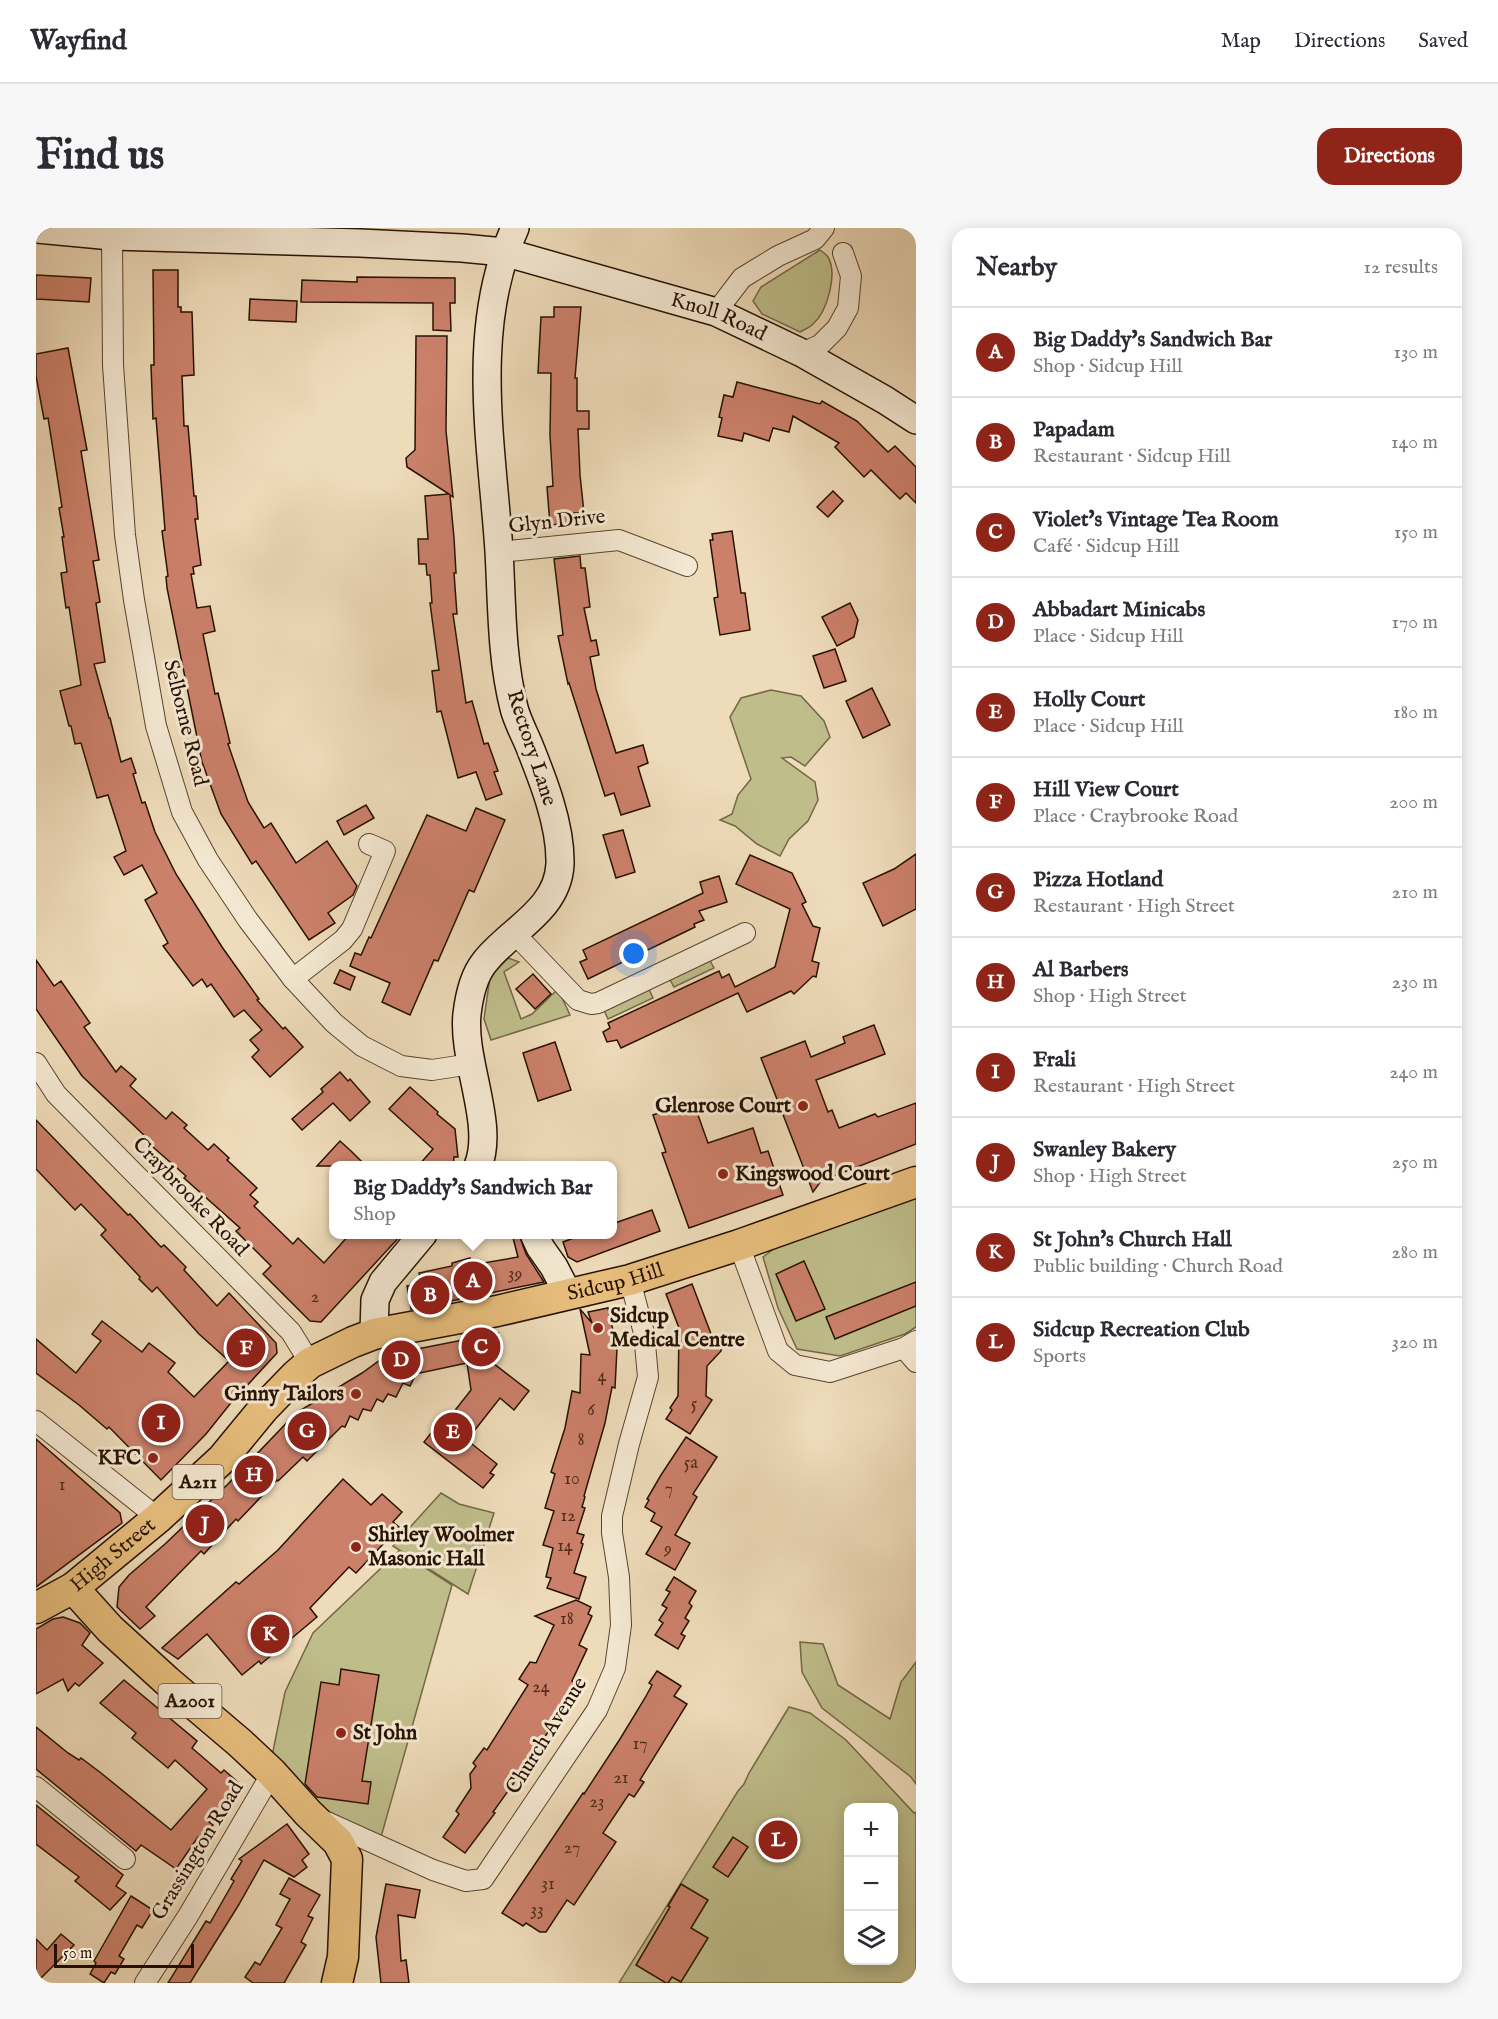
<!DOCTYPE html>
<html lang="en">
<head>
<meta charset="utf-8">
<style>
	:root { --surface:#fff; --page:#f7f7f7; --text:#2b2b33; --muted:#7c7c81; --line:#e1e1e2; --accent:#8f2418 }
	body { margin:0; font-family:"IM FELL English",serif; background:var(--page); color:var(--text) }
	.controls { position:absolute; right:18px; bottom:18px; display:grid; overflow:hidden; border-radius:12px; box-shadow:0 3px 15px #0003 }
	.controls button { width:54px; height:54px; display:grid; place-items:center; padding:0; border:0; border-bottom:2px solid var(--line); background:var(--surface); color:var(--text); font:30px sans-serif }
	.scale { position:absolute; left:18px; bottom:15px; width:140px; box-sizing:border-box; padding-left:6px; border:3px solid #281101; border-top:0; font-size:16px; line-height:21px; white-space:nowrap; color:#281101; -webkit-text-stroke:4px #f4e8d2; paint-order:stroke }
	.you { position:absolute; left:598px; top:726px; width:21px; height:21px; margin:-15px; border:4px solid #fff; border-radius:50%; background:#1a73e8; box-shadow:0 0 0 9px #1a73e833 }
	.badge { display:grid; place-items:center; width:39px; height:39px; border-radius:50%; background:var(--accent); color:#fff; font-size:20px; font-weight:700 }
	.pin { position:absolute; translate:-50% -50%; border:3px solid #fff; box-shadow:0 2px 6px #0006 }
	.popup { position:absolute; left:293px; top:933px; width:288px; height:78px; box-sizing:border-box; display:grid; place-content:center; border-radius:12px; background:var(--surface); filter:drop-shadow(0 2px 4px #0005); font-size:20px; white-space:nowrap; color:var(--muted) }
	.popup b { font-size:22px; color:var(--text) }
	.popup::after { content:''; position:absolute; left:50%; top:100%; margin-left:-12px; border:12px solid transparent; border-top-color:var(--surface) }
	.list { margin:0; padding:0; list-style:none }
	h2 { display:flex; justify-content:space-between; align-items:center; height:78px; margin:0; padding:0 24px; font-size:26px }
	h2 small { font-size:20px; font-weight:400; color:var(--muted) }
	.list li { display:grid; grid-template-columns:39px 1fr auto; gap:18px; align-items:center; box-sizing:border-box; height:90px; padding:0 24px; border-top:2px solid var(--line) }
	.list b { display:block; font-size:22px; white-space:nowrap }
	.list p { margin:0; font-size:20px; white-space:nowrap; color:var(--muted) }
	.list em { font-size:20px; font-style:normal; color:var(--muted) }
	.icon { flex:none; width:33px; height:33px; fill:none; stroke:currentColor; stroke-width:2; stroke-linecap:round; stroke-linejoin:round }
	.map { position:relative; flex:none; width:880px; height:1755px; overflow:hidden; border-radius:18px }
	header { display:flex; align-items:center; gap:36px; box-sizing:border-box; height:84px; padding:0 30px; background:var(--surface); border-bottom:2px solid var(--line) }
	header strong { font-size:28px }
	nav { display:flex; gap:33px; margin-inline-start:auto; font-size:21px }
	.intro { display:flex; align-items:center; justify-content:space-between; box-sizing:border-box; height:144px; padding:0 36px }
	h1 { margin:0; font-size:42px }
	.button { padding:15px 27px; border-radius:18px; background:var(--accent); color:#fff; font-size:21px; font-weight:700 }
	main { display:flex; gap:36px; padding:0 36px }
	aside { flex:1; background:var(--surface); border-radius:18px; box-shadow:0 3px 15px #0003 }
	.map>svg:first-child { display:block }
</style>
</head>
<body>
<header>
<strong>Wayfind</strong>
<nav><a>Map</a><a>Directions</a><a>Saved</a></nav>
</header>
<div class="intro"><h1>Find us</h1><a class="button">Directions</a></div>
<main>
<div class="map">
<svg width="880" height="1755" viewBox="0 0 880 1755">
	<rect width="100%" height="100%" fill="#eedbb9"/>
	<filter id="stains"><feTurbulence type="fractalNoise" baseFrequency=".00333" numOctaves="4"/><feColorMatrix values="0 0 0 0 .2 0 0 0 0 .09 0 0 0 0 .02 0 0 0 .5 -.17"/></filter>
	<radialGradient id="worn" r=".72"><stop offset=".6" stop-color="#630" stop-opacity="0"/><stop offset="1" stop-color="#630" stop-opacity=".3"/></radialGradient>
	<g fill="#bfbe8b" stroke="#746846" stroke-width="1.5" fill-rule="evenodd">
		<path d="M784,22C787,24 790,26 792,29C802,46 791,84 777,96C773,100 768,102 764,104L726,86L717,73L725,59Z"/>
		<polygon points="735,462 765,468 788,493 794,509 769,538 755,529 746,530 779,554 782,572 772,593 753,611 744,628 721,616 699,598 684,592 696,586 702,567 715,551 694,489 705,470"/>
		<polygon points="469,729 483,734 468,744 485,791 496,786 522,761 534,787 455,812 448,791 454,749"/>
		<polygon points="672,729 678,740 638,759 632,748"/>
		<polygon points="612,759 617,770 572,791 567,780"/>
		<polygon points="880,969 880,1099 869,1106 804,1128 761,1121 742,1080 727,1029 747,1014"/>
		<polygon points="405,1265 423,1276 458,1285 432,1366 357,1318"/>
		<polygon points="363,1323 416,1357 345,1609 302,1594 236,1528 249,1464 277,1405"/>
		<polygon points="764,1414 787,1416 802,1457 854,1491 865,1454 880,1434 880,1556 875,1549 786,1480 766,1444"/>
		<path d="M753,1479L774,1485L810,1512L878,1585L880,1584V1755H583L702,1563L708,1556L713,1545ZM812,1580H858V1732H812Z"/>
	</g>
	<g fill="#cb806a" stroke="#281101" stroke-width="1.5">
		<polygon points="117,42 142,42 142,79 145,79 145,84 156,84 158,147 146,148 148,198 152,198 158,268 160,268 162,291 159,291 165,337 157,339 158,346 155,346 161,380 174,378 179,403 167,406 179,466 182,465 194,515 192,516 212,574 228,600 235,595 260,635 291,613 321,658 317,667 292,685 299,695 273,712 220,633 216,636 185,586 166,534 131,360 130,349 132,348 126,303 129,302 120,190 117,191 115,137 118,137"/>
		<polygon points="0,47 55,50 53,74 0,71"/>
		<polygon points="321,49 419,50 419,75 414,75 415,103 397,102 397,75 265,74 266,52 321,54"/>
		<polygon points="214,71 261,73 260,94 213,92"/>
		<polygon points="518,79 545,79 539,150 541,150 541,183 553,183 553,201 542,201 544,247 548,285 537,285 538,295 514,297 511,259 517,258 514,207 515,145 502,145 505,89 518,89"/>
		<polygon points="380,108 411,108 410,203 417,269 414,267 418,310 420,345 418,345 421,386 417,386 430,475 436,473 448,516 452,515 462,543 458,544 466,566 450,572 440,544 422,550 405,483 401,484 396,443 403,442 394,375 396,375 394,347 391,347 390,336 383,336 382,311 392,311 389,268 413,266 371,239 370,230 379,222"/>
		<polygon points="32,120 51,222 45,223 63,332 57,333 64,374 60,375 69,434 58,436 73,490 74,490 85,534 95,530 100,545 97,546 106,575 109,574 119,604 140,646 186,719 223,771 221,772 247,801 249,799 267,819 234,849 216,829 223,822 214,812 226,802 208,782 198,789 175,756 171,759 166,751 157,758 127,718 132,715 109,672 121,665 106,637 88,647 78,629 90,623 72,567 61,570 45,515 39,516 35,498 33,498 24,463 45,457 33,379 30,380 25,345 31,344 26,309 28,309 23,280 26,279 12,190 8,191 0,148 0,126"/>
		<polygon points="701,154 784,176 786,173 821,193 852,224 859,218 880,239 880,275 870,265 864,271 835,242 828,249 799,219 803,215 757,188 753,204 737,200 733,213 708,205 706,213 682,208 686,190 683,189 688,167 697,169"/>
		<polygon points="797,263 807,273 792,289 781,279"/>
		<polygon points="696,303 705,365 709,365 714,402 684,407 678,370 682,369 674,312 677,312 676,306"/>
		<polygon points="544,328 545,340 549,340 554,379 548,380 555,413 560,412 563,427 554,429 560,461 580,525 607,517 612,535 602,539 614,578 585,587 578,565 569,568 533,455 532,456 522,408 527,407 518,331"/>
		<polygon points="814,375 822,392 818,409 801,418 786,389"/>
		<polygon points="799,421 810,453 788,460 777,428"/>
		<polygon points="836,460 854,497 827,510 810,473"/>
		<polygon points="330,577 338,590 308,607 301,593"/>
		<polygon points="440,580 469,592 438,664 433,662 402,733 398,732 374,787 346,774 354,755 314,738 319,725 325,727 333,709 335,710 391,587 430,603"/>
		<polygon points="587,602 599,644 580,650 567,607"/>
		<polygon points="880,626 880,681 847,698 827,655 858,641"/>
		<polygon points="714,627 756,645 770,674 766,676 777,698 784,700 776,733 783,735 780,749 777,748 758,766 755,763 711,784 702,765 585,820 581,812 571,814 567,804 574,800 572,795 683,743 686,750 693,746 699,759 739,739 754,681 700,656"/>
		<polygon points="683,648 691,674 663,683 668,692 658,696 659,699 552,751 544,734 551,731 547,722 667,665 664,654"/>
		<polygon points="0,732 18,758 25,753 54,795 48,799 80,844 85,838 100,851 94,858 130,891 136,884 151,897 148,900 172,922 178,916 193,930 191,932 221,960 214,967 222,974 218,978 257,1016 262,1010 288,1035 314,1006 366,1006 285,1094 274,1093 227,1046 235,1038 200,1003 204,1000 148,950 150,948 110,913 112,911 46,848 0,781"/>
		<polygon points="304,742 319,749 314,762 298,755"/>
		<polygon points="497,746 515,766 499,781 480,761"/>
		<polygon points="838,797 849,826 780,852 792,884 796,882 803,900 839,886 842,889 880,875 880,916 785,953 777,964 725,830 769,813 775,829 809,815 807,809"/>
		<polygon points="519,814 535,862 502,873 487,825"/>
		<polygon points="304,844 312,853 314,851 334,874 314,893 297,875 266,902 256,891 287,864 285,861"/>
		<polygon points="374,859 402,884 401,886 419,901 422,929 418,929 417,938 382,938 397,921 353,881"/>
		<polygon points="657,873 672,915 717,900 725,925 732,923 747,967 653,1000 626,925 630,924 617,887"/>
		<polygon points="0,892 92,987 94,986 125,1019 128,1017 150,1039 148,1042 181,1078 193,1065 240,1115 241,1125 194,1176 170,1206 125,1252 73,1199 71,1201 43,1177 0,1145 0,1111 40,1145 65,1113 56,1106 66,1093 106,1124 113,1115 139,1135 132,1144 158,1169 193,1133 163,1106 121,1059 116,1064 103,1051 104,1049 65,1007 70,1002 45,976 39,982 0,941"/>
		<polygon points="304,913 315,923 330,938 281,938"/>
		<polygon points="616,982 624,1003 541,1034 532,1029 527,1014 548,1006 576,1006 576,996"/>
		<polygon points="476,1006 483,1006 490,1026 508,1054 375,1081 371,1058 386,1056 383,1045 416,1038 416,1035 434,1030 436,1037 482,1029"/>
		<polygon points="768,1033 789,1081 760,1093 740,1046"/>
		<polygon points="880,1054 880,1078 799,1111 790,1089"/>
		<polygon points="656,1056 677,1111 685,1111 685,1123 671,1138 670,1168 676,1172 654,1206 630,1191 636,1182 634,1180 642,1168 643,1100 630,1066"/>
		<polygon points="572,1080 581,1120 579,1160 576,1159 569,1195 548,1268 549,1269 546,1279 549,1280 541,1305 548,1307 545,1315 547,1316 538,1345 550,1349 543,1371 511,1360 515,1350 510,1349 517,1320 507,1317 518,1283 509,1280 519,1246 515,1244 529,1200 536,1163 544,1165 545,1126 554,1127 544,1081 556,1095 552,1084"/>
		<polygon points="462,1105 448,1128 493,1163 478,1182 464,1170 431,1212 461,1236 454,1245 458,1247 447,1260 388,1214 409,1187 413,1190 435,1162 431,1135 384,1145 381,1144 374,1158 367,1155 360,1169 352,1166 347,1174 341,1171 335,1183 327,1181 322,1192 314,1188 309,1199 306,1198 271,1233 267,1229 242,1253 241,1252 202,1293 200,1291 168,1326 165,1323 110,1379 119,1388 104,1401 81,1379 83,1359 93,1347 129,1316 191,1257 260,1185 326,1145 351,1127"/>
		<polygon points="650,1209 681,1229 657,1266 661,1269 639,1307 654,1315 639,1342 610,1326 626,1299 615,1293 619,1285 609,1279 613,1272 611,1271 625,1247"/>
		<polygon points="0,1211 84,1285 86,1295 0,1359"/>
		<polygon points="307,1251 335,1277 346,1266 366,1284 357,1294 363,1299 320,1345 313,1339 274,1380 281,1389 225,1436 223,1433 206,1447 171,1406 142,1431 126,1420 200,1354 203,1356 242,1322"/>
		<polygon points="638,1349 660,1363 653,1375 656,1378 649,1390 653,1393 645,1406 649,1408 642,1421 619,1407 627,1395 623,1392 631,1380 626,1377 634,1364 630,1362"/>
		<polygon points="540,1372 555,1379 552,1386 556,1388 543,1417 551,1421 536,1453 543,1457 485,1545 457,1584 459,1585 429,1625 407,1609 423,1586 420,1583 435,1560 434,1546 440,1538 437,1535 448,1520 451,1522 492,1457 483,1451 494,1434 500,1435 518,1397 499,1388"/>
		<polygon points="27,1389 44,1395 54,1405 46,1417 67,1435 43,1458 39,1455 32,1463 27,1451 0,1466 0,1401 17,1391"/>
		<polygon points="305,1441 343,1447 326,1553 335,1554 332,1576 281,1569 269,1556 285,1454 303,1457"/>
		<polygon points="621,1443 645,1458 638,1468 651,1476 604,1552 608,1554 598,1569 593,1566 567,1605 580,1614 538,1677 531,1672 510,1704 504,1704 490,1695 487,1698 466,1685 547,1565 548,1566 584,1511 609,1470 616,1457 613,1455"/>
		<polygon points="88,1452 161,1513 156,1520 185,1545 188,1542 204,1556 173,1594 177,1597 164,1611 162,1609 140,1641 105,1617 100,1623 0,1541 0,1499 32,1525 43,1532 45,1530 65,1545 135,1602 171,1561 139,1532 132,1540 96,1510 100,1505 64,1475"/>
		<polygon points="0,1577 87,1647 80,1658 90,1665 74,1682 39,1653 43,1649 0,1616"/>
		<polygon points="251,1596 273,1626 266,1632 271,1639 258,1649 228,1632 202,1678 154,1755 132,1755 170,1693 174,1695 198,1653 195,1651 206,1633 203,1631"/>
		<polygon points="697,1609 712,1619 692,1649 677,1639"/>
		<polygon points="253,1650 284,1667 272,1688 277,1690 265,1714 270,1717 248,1755 217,1755 209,1749 219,1734 224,1737 246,1700 240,1697 254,1671 244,1666"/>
		<polygon points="350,1656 384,1662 379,1690 362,1687 365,1733 370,1732 373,1755 345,1755 340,1709"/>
		<polygon points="645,1656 672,1672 655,1700 672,1710 645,1754 636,1749 632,1755 630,1755 600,1737 634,1679 632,1678"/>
		<polygon points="95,1668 117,1682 106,1700 101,1697 83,1728 88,1731 79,1746 75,1744 68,1755 54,1746 60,1735 58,1733"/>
		<polygon points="25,1706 38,1717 0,1755 0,1711 11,1722"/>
	</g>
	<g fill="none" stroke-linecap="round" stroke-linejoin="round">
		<defs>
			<g id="street">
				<polyline points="76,8 77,137 89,307 98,372 120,498 146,584 172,632 212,692 257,751 298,795 326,818 365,838 396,842 435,836"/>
				<polyline points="680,84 706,50 742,28 779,11 788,0"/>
				<polyline points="766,125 784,117 801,100 812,80 815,48 807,25"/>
				<polyline points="463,324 583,312 651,338"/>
				<polyline points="479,706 542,772 555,776 562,775 709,705"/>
				<polyline points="257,751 307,712 316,701 349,623 333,616"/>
				<polyline points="0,835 20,866 255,1104 274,1135"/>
				<polyline points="703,1017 742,1123 759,1137 794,1144 868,1120 880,1113"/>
				<polyline points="868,1120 880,1134"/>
				<polyline points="0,1193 122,1290"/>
				<polyline points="0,1559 89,1631"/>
				<polyline points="291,1594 397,1642 430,1653 447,1651 561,1482 579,1440 585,1397 583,1349 576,1305 576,1288 593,1216 612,1149 608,1105 594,1052"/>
				<polyline points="109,1755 152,1688 236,1545"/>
			</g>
			<g id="secondary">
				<path id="s1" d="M0,1L76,8L324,15L426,20L468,24L680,84L766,125L849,172L880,192"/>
				<path d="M442,938C459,896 426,833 431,786C433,769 437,749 448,735C473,702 522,683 524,636C525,597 507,552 493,517C488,505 481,492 478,480C465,429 466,375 463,323C456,217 433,100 479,0"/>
				<polyline points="498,1006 504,1019 518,1039 532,1066"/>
				<polyline points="338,1106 339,1072 347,1054 387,1006"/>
			</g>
			<g id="primary">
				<polyline points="37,1360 74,1401 131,1453 204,1515 236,1545 272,1585 302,1614 311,1631 307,1729 301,1755"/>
				<path id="s2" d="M0,1380L37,1360L122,1290L186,1231L228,1180L260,1147L274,1135L317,1114L338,1106L461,1083L594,1052L703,1017L880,954"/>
			</g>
		</defs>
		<use href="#street" stroke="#5a442f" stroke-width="22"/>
		<use href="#secondary" stroke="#281101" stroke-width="30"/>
		<use href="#primary" stroke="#281101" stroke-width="33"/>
		<use href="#street" stroke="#f4e8d2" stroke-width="20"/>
		<use href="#secondary" stroke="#f4e8d2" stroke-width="27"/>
		<use href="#primary" stroke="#e7be7c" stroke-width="30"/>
	</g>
	<g fill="#8f2418" stroke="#f4e8d2" stroke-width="2">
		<circle cx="767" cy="878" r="6"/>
		<circle cx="687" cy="946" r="6"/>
		<circle cx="562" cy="1100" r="6"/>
		<circle cx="320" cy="1166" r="6"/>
		<circle cx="117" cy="1230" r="6"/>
		<circle cx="320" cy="1319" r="6"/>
		<circle cx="305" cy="1505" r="6"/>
	</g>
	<g text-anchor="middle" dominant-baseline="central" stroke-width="6" stroke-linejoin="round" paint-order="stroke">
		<g font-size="18" fill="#512d1b">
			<text x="479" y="1046">39</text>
			<text x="279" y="1069">2</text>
			<text x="566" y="1148">4</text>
			<text x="658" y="1176">5</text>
			<text x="555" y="1182">6</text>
			<text x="545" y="1212">8</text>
			<text x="655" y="1235">5a</text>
			<text x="536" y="1251">10</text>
			<text x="26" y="1257">1</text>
			<text x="633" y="1261">7</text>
			<text x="532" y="1288">12</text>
			<text x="529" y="1318">14</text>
			<text x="632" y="1321">9</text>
			<text x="531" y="1391">18</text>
			<text x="505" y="1459">24</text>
			<text x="604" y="1516">17</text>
			<text x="585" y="1550">21</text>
			<text x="561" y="1574">23</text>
			<text x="536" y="1620">27</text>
			<text x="512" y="1656">31</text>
			<text x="501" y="1682">33</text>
		</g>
		<g fill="#f4e8d2" stroke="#655240" stroke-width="1.5">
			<rect x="136.5" y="1237" width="51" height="34" rx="4.5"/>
			<rect x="122.5" y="1456" width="63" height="34" rx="4.5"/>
		</g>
		<g font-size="20" font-weight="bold" fill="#281101">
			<text x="162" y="1254">A211</text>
			<text x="154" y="1473">A2001</text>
		</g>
		<g font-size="21" fill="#281101" stroke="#f4e8d2">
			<text stroke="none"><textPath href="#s1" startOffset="693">Knoll Road</textPath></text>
			<text transform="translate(521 294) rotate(-6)">Glyn Drive</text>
			<text transform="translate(149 495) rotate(76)">Selborne Road</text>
			<text transform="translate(495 520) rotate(72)">Rectory Lane</text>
			<text transform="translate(154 969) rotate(46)">Craybrooke Road</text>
			<text stroke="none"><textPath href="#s2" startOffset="687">Sidcup Hill</textPath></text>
			<text stroke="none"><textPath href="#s2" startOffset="94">High Street</textPath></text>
			<text transform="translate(511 1508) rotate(-58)">Church Avenue</text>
			<text transform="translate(162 1623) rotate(-59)">Grassington Road</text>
		</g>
		<g font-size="21" font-weight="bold" fill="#281101" stroke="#f4e8d2" text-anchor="start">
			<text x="755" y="878" text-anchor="end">Glenrose Court</text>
			<text x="699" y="946">Kingswood Court</text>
			<text x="574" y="1088">Sidcup<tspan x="574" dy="24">Medical Centre</tspan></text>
			<text x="308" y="1166" text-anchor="end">Ginny Tailors</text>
			<text x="105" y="1230" text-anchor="end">KFC</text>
			<text x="332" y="1307">Shirley Woolmer<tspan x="332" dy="24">Masonic Hall</tspan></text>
			<text x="317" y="1505">St John</text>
		</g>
	</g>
	<rect width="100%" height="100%" filter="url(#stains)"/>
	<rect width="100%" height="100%" fill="url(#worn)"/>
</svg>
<div class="controls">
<button>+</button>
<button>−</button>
<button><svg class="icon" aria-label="layers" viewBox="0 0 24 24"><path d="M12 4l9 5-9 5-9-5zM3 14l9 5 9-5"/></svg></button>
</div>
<div class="scale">50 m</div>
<div class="you"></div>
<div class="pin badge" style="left:437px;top:1053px">A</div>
<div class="popup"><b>Big Daddy's Sandwich Bar</b>Shop</div>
<div class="pin badge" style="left:394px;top:1067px">B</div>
<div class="pin badge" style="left:445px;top:1119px">C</div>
<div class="pin badge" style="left:365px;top:1132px">D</div>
<div class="pin badge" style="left:417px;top:1204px">E</div>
<div class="pin badge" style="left:210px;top:1120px">F</div>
<div class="pin badge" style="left:271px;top:1203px">G</div>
<div class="pin badge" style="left:218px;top:1247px">H</div>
<div class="pin badge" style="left:125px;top:1195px">I</div>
<div class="pin badge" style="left:169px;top:1296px">J</div>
<div class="pin badge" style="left:234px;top:1406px">K</div>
<div class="pin badge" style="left:742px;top:1612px">L</div>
</div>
<aside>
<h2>Nearby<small>12 results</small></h2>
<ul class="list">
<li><span class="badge">A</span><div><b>Big Daddy's Sandwich Bar</b><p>Shop · Sidcup Hill</p></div><em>130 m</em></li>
<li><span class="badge">B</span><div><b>Papadam</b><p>Restaurant · Sidcup Hill</p></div><em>140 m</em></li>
<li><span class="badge">C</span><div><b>Violet's Vintage Tea Room</b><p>Café · Sidcup Hill</p></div><em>150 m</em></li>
<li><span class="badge">D</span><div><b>Abbadart Minicabs</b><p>Place · Sidcup Hill</p></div><em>170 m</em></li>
<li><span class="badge">E</span><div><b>Holly Court</b><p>Place · Sidcup Hill</p></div><em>180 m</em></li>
<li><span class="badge">F</span><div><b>Hill View Court</b><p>Place · Craybrooke Road</p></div><em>200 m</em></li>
<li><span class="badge">G</span><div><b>Pizza Hotland</b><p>Restaurant · High Street</p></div><em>210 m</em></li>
<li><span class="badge">H</span><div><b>Al Barbers</b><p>Shop · High Street</p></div><em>230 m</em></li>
<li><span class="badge">I</span><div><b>Frali</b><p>Restaurant · High Street</p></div><em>240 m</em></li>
<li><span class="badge">J</span><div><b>Swanley Bakery</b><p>Shop · High Street</p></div><em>250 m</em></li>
<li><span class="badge">K</span><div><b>St John's Church Hall</b><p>Public building · Church Road</p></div><em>280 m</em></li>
<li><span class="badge">L</span><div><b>Sidcup Recreation Club</b><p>Sports</p></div><em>320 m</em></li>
</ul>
</aside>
</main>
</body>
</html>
